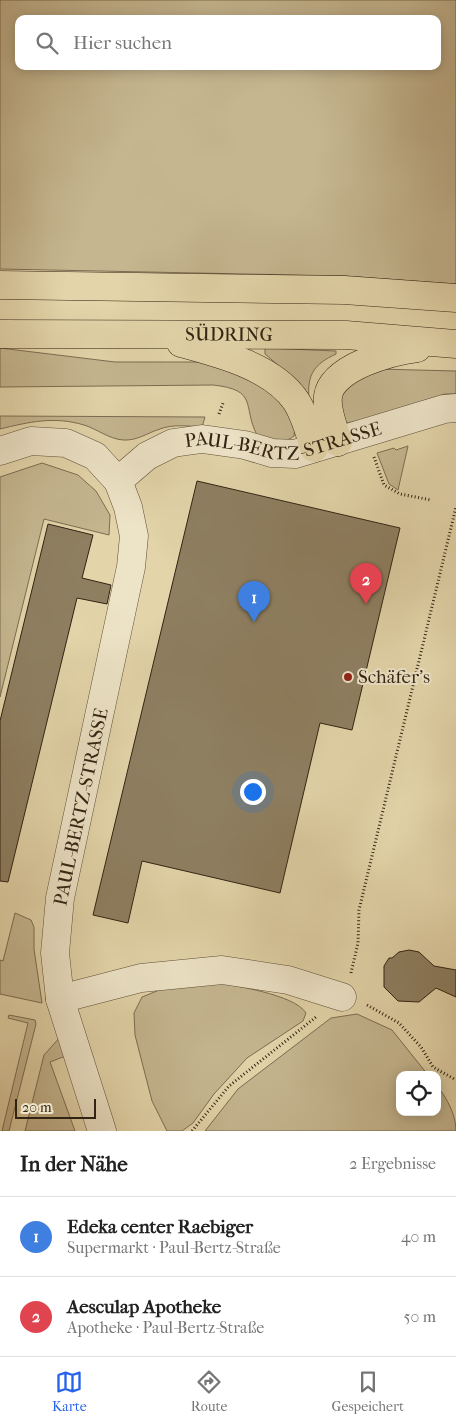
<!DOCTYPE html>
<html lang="de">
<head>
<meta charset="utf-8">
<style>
	:root { --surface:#fff; --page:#f6f6f6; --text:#222; --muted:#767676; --line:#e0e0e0; --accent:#2563eb }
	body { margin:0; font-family:"IM FELL French Canon",serif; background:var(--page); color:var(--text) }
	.controls { position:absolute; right:15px; bottom:15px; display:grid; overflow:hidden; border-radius:10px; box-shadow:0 2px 12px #0003 }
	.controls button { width:45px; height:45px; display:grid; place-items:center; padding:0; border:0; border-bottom:1px solid var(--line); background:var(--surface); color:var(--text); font:25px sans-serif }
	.scale { position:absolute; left:15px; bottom:12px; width:81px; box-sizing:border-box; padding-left:5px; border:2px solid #322313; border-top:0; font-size:14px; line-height:18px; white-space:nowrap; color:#322313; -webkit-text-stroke:4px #ede3c7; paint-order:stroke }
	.you { position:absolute; left:252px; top:791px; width:18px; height:18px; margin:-12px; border:4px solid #fff; border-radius:50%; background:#1a73e8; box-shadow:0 0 0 8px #1a73e833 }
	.badge { display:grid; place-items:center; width:32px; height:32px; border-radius:50%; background:var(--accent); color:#fff; font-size:16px; font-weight:700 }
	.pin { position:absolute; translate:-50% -41px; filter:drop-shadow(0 1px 2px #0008) }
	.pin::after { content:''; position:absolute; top:26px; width:18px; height:15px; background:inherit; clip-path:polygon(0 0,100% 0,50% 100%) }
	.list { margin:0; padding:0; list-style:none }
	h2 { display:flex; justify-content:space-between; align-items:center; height:65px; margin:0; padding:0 20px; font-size:21px }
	h2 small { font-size:16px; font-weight:400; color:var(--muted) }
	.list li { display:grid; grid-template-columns:32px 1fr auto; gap:15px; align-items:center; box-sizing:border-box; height:80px; padding:0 20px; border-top:1px solid var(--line) }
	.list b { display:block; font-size:19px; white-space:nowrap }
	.list p { margin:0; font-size:16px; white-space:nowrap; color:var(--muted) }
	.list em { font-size:16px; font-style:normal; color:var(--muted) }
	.icon { flex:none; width:28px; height:28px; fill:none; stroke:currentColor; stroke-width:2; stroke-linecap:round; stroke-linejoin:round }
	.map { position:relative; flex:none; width:456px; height:1131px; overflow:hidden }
	.search { position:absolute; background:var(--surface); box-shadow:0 2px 12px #0003; left:15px; right:15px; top:15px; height:55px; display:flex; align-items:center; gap:12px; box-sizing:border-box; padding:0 18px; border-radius:10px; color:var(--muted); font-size:19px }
	.sheet { height:225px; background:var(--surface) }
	nav { display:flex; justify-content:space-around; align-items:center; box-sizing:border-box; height:70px; border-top:1px solid var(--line); background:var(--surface); font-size:14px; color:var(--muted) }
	nav a { display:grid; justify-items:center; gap:2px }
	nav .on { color:var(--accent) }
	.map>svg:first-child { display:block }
</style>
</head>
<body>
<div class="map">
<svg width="456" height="1131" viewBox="0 0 456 1131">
	<rect width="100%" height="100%" fill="#e3d4a9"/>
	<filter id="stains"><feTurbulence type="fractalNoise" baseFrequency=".004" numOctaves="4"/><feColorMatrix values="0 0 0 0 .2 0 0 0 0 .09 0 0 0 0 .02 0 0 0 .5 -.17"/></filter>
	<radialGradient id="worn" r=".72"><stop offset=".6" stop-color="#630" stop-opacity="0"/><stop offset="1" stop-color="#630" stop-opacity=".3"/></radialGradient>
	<g fill="#c5b690" stroke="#7c6c52" fill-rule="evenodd">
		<path d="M0,0H456V284L344,276L0,269ZM19,19H437V66H19Z"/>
		<path d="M0,348L115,362H205L239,365L280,397L295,426L294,436C281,446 271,441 257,435C242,406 259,390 213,385L0,387Z"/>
		<path d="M265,348L336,351V354C314,364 307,375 309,398L289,381L279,366L265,354Z"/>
		<polygon points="377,369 456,371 456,394 445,394 368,419 347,423 335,417 337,372"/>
		<path d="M0,416L205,417L202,427C188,426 173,424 160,429C147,433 137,441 123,440C109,439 97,429 84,425C54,416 29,422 0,429Z"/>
		<polygon points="408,446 398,490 389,484 377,453 394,448 396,450"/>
		<polygon points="42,463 78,475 96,491 110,515 109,535 44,519 0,697 0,477"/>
		<polygon points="15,913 31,920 34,927 34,949 42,1003 0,994 0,960 3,961"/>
		<path d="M211,981C234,986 294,994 306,1013L303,1021L247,1058L214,1094L193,1123L182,1131H167L152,1101L135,1035L134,1013L142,997L167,987Z"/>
		<path d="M357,1014L392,1030L428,1075H400V1112H437V1086C447,1098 456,1115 456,1131H205L238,1089L331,1018Z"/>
		<polygon points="9,1015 35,1020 36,1024 9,1131 2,1131 28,1023 8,1018"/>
		<polygon points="62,1035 68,1055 50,1062 75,1131 25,1131 44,1055"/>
	</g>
	<g fill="#8e7f61" stroke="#322313">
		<polygon points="197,481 400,528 352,730 320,723 280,893 142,861 128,923 93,915"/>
		<polygon points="48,524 93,535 82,578 111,585 107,604 77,598 8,882 0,881 0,721"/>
		<polygon points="409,950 419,952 434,966 456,970 456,997 436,988 419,1002 398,1001 384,987 384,966 389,958 392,958 399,952"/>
	</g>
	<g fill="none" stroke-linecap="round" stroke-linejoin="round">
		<defs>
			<g id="minor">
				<polyline points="0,451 31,441 66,443 95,456 118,481 128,507 134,536 131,567 60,898 55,953 60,999 102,1131"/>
				<path id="s1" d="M118,481L147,456L173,443L202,439L245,445L272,453L295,454L444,409L456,408"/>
				<polyline points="60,999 141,978 222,970 288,980 342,997"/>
			</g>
			<g id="major">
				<polyline points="0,285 344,290 456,298"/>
				<path id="s2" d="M0,334L346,335L456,344"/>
				<path d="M181,343C219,353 273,367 296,401C305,415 310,433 314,448"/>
				<path d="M338,442C334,428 326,411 328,396C332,367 392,351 417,348"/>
			</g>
		</defs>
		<use href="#minor" stroke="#5e4f38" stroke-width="29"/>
		<use href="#major" stroke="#322313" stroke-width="29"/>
		<g stroke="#322313" stroke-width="3" stroke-dasharray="1 2.5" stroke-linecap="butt">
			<polyline points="219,414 223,403"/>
			<polyline points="374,457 384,485 400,494 431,500"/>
			<polyline points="351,973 358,943 359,910 456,507"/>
			<polyline points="367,1005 399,1023 421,1047 433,1067 456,1080"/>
			<polyline points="192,1131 229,1086 316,1017"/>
		</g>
		<use href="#minor" stroke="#ede3c7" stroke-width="28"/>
		<use href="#major" stroke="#e3d4a9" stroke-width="28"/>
	</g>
	<circle fill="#8f2418" stroke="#ede3c7" stroke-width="2" cx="348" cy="677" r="5"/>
	<g text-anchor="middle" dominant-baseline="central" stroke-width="4" stroke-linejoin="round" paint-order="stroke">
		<g font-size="19" fill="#322313" stroke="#ede3c7">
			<text stroke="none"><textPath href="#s2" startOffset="229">SÜDRING</textPath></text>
			<text stroke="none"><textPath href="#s1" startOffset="180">PAUL-BERTZ-STRASSE</textPath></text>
			<text transform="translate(81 807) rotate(-78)">PAUL-BERTZ-STRASSE</text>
		</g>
		<g font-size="19" fill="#322313" stroke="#ede3c7" text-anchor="start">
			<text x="358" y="677">Schäfer's</text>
		</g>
	</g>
	<rect width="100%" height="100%" filter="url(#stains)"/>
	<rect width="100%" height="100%" fill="url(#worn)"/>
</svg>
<div class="controls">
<button><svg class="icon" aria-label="locate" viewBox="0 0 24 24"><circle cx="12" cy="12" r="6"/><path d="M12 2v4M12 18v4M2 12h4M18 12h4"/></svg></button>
</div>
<div class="scale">20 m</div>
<div class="you"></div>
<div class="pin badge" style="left:254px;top:622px;background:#3f7fe0">1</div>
<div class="pin badge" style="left:366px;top:604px;background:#e0444e">2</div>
<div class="search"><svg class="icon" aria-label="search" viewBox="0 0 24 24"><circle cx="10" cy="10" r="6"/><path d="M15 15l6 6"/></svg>Hier suchen</div>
</div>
<section class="sheet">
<h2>In der Nähe<small>2 Ergebnisse</small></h2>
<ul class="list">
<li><span class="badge" style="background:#3f7fe0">1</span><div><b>Edeka center Raebiger</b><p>Supermarkt · Paul-Bertz-Straße</p></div><em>40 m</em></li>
<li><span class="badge" style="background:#e0444e">2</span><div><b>Aesculap Apotheke</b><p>Apotheke · Paul-Bertz-Straße</p></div><em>50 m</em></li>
</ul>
</section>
<nav>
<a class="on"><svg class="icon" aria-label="map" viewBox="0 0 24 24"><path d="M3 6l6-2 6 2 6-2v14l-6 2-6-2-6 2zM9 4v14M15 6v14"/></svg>Karte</a>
<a><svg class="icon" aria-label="directions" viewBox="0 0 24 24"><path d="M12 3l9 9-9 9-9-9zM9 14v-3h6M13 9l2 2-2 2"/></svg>Route</a>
<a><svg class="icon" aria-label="saved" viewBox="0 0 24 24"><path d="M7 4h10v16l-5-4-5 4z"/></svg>Gespeichert</a>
</nav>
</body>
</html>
